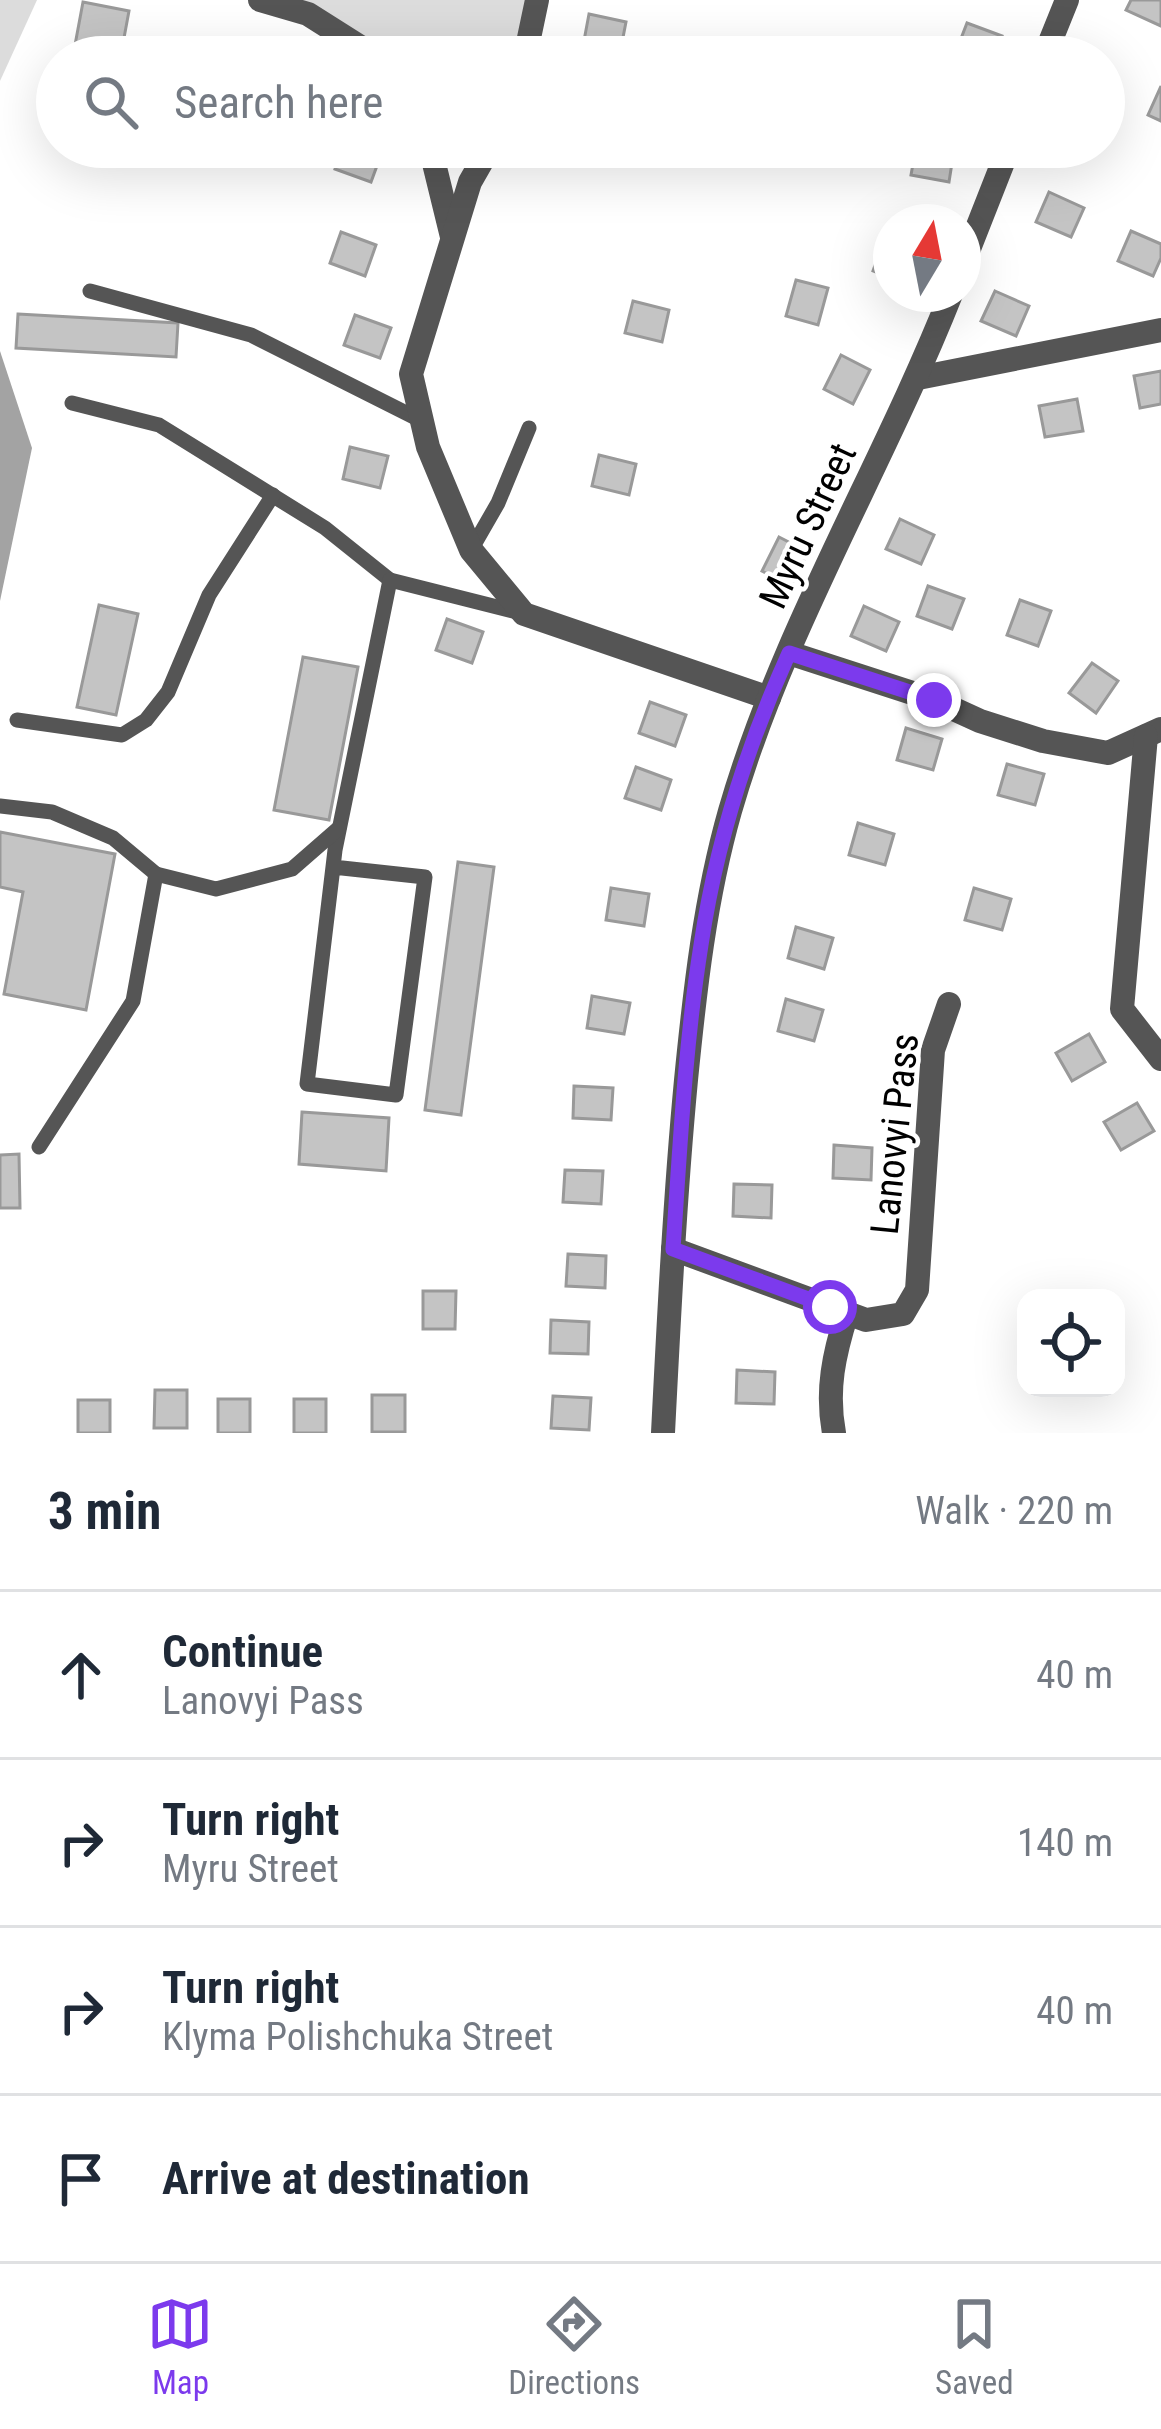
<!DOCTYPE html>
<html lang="en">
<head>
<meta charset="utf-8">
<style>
	:root { --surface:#fff; --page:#f6f6f7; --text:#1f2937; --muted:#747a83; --line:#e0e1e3; --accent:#7c3aed }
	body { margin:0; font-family:"Roboto Condensed",sans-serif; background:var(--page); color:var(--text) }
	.controls { position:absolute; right:36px; bottom:36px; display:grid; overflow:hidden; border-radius:24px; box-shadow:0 12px 48px #0002 }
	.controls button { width:108px; height:108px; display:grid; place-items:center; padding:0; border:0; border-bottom:3px solid var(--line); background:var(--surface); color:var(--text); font:60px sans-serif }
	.compass { position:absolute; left:873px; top:204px; width:108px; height:108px; border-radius:50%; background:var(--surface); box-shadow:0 12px 48px #0002; rotate:10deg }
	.stop { position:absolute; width:36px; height:36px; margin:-27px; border:9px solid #7c3aed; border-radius:50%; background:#fff }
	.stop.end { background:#7c3aed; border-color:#fff; box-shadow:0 3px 12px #0008 }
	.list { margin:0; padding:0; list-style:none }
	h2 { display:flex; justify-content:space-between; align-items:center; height:156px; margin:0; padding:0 48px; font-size:51px }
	h2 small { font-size:39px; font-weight:400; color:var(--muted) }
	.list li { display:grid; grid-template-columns:78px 1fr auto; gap:36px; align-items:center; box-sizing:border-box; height:168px; padding:0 48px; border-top:3px solid var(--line) }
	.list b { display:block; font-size:45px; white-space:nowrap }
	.list p { margin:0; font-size:39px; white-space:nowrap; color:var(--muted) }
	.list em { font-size:39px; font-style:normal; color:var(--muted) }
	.icon { flex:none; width:66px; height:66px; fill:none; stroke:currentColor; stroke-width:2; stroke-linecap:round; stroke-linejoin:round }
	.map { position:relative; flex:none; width:1161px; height:1433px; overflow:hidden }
	.search { position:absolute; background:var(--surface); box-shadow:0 12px 48px #0002; left:36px; right:36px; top:36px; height:132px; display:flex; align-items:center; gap:30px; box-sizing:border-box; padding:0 42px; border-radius:66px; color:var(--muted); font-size:45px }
	.sheet { height:828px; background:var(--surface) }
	nav { display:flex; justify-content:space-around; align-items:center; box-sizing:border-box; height:168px; border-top:3px solid var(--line); background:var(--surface); font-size:33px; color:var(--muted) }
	nav a { display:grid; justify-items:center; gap:6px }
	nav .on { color:var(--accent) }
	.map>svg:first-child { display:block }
</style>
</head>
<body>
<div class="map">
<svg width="1161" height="1433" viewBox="0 0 1161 1433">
	<rect width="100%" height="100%" fill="#fff"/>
	<g fill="#dcdcdc">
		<polygon points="0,0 37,0 0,81"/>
		<polygon points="260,0 537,0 525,57 376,57"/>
	</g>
	<polygon fill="#a3a3a3" points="0,351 32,448 0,601"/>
	<g fill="#c4c4c4" stroke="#999" stroke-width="3">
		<polygon points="1131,0 1161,0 1161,26 1126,10"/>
		<polygon points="83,2 129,11 121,54 75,45"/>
		<polygon points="589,14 626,22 620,53 583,46"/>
		<polygon points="967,23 1002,36 994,57 964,57 955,54"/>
		<polygon points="1161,86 1161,121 1148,115"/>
		<polygon points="1104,102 1121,110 1108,140 1104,138"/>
		<polygon points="343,147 369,147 382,152 371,182 335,169"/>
		<polygon points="916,147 954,150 949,182 911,175"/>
		<polygon points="1049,192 1084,208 1071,237 1036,222"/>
		<polygon points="1131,231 1161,244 1161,258 1153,276 1118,261"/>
		<polygon points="341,232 376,245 365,276 330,263"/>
		<polygon points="884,240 891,243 891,278 873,271"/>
		<polygon points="796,280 828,288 818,325 786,316"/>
		<polygon points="995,291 1029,306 1016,336 981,321"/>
		<polygon points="633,301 669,310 662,342 625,333"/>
		<polygon points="18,314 178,323 176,357 16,348"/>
		<polygon points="355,315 391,328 380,358 344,345"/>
		<polygon points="841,355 870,370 853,404 824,389"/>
		<polygon points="1161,371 1161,404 1140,408 1134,376"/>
		<polygon points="1077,399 1083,431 1045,437 1039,406"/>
		<polygon points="350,447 388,456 380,488 343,479"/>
		<polygon points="599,455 636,464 629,495 592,486"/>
		<polygon points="900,519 934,535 921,564 886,549"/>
		<polygon points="779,537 808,552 791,586 762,571"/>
		<polygon points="928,586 964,599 952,629 917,616"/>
		<polygon points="1020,600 1051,611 1038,646 1007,635"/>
		<polygon points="99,605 138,614 116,715 77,707"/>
		<polygon points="864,606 899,622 886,651 851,636"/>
		<polygon points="447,619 483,632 472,663 436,650"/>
		<polygon points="303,657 358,667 329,820 274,810"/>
		<polygon points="1092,663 1118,681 1096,713 1069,693"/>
		<polygon points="650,702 686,715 675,746 639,733"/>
		<polygon points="906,728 942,739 933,770 897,760"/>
		<polygon points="1007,764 1044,774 1035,805 998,795"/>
		<polygon points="636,767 671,780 661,810 625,798"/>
		<polygon points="858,823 894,834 885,865 849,855"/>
		<polygon points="0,832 115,854 86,1010 4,994 23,892 0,887"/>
		<polygon points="458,862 494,867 461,1115 425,1110"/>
		<polygon points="611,888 649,894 644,926 606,920"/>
		<polygon points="974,888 1011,899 1002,930 965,920"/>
		<polygon points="796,927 833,938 824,969 788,958"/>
		<polygon points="592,996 630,1003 624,1034 587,1028"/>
		<polygon points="786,999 823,1010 814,1041 778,1031"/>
		<polygon points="1089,1034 1105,1062 1072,1081 1056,1053"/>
		<polygon points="574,1086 613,1088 611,1120 573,1118"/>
		<polygon points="1137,1103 1154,1131 1121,1150 1104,1122"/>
		<polygon points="302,1112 389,1118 386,1171 299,1164"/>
		<polygon points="834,1145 872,1148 871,1180 833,1178"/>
		<polygon points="19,1154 20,1208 0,1208 0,1155"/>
		<polygon points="565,1170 603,1171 601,1204 563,1202"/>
		<polygon points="734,1184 772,1185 771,1218 733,1216"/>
		<polygon points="568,1254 606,1256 605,1288 566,1286"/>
		<polygon points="423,1291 456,1291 455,1329 423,1329"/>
		<polygon points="551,1320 589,1322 588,1354 550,1353"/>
		<polygon points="737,1370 775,1372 774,1404 736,1403"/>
		<polygon points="155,1390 187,1390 187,1428 154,1428"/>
		<rect x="372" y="1395" width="33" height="37"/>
		<polygon points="553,1396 591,1398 589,1430 551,1428"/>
		<rect x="218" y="1399" width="32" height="34"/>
		<rect x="294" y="1399" width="32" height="34"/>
		<rect x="78" y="1400" width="32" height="33"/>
	</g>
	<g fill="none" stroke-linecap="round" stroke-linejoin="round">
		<polyline stroke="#777" stroke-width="4.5" stroke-dasharray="3 6" stroke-linecap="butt" points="403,53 432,50 468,57"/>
		<g stroke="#555" stroke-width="15">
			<polyline points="90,291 251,335 422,421"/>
			<polyline points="72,403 159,425 325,528 390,580"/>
			<polyline points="471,550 498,503 529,428"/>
			<polyline points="17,720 122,735 146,720 168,692 209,595 273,495"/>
			<polyline points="0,806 52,812 113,838 156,874"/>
			<polyline points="333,867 425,877 396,1095 307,1084 333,867 335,850 390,580 521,613"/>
			<polyline points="39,1147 133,1001 156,874 216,889 292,869 339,828"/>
		</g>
		<g stroke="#555" stroke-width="24">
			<polyline points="260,0 308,14 376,57"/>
			<polyline points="525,57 537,0"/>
			<polyline points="430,147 452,237"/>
			<polyline points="490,147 470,182 411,374 428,447 471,550 524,614 769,698"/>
			<polyline points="918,378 1161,330"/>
			<polyline points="789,653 934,700 980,721 1043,741 1108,753 1161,729"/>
			<polyline points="1146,736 1122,1009 1161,1059"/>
			<polyline points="673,1249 866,1320 903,1314 917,1290 933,1050 949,1004"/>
			<path d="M834,1433C826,1390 834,1354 847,1313"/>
		</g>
		<g stroke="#555" stroke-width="24">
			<polyline points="1044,57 1067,0"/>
			<polyline points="963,264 1009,147"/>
			<path d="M663,1433C669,1315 675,1197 686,1080C695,989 705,899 730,811C782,631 882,468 951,294"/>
		</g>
	</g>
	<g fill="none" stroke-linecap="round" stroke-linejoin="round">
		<path stroke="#7c3aed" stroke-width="15" d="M830,1307L673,1249C680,1147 685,1045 701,945C716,844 747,746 789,653L934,700"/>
	</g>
	<g text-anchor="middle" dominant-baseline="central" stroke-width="9" stroke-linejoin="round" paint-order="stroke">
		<g font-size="39" fill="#000" stroke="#fff">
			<text transform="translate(808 526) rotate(-65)">Myru Street</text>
			<text transform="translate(895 1134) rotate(-84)">Lanovyi Pass</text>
		</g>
	</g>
</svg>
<div class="controls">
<button><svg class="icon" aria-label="locate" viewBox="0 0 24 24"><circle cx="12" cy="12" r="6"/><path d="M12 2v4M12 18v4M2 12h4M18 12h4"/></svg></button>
</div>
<svg class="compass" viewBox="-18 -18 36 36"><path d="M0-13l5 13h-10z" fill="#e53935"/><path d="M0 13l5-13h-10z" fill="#747a83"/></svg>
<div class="stop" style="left:830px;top:1307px"></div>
<div class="stop end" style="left:934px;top:700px"></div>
<div class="search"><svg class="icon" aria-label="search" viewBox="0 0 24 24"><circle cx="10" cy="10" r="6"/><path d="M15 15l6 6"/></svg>Search here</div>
</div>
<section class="sheet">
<h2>3 min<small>Walk · 220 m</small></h2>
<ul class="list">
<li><svg class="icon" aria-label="ahead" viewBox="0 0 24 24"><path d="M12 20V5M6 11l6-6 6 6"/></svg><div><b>Continue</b><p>Lanovyi Pass</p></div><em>40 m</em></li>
<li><svg class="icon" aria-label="right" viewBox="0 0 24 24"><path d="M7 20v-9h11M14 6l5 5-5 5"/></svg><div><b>Turn right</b><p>Myru Street</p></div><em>140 m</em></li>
<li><svg class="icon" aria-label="right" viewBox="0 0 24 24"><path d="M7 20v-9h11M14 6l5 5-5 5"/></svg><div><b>Turn right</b><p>Klyma Polishchuka Street</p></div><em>40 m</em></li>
<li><svg class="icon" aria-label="arrive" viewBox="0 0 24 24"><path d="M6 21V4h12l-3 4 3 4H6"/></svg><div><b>Arrive at destination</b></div></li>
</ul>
</section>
<nav>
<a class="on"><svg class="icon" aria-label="map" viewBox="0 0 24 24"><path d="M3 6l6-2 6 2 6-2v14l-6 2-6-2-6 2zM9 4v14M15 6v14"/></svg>Map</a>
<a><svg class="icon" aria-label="directions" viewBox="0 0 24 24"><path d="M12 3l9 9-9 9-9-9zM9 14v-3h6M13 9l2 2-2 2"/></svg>Directions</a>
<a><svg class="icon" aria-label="saved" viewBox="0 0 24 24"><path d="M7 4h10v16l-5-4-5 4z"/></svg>Saved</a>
</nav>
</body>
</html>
